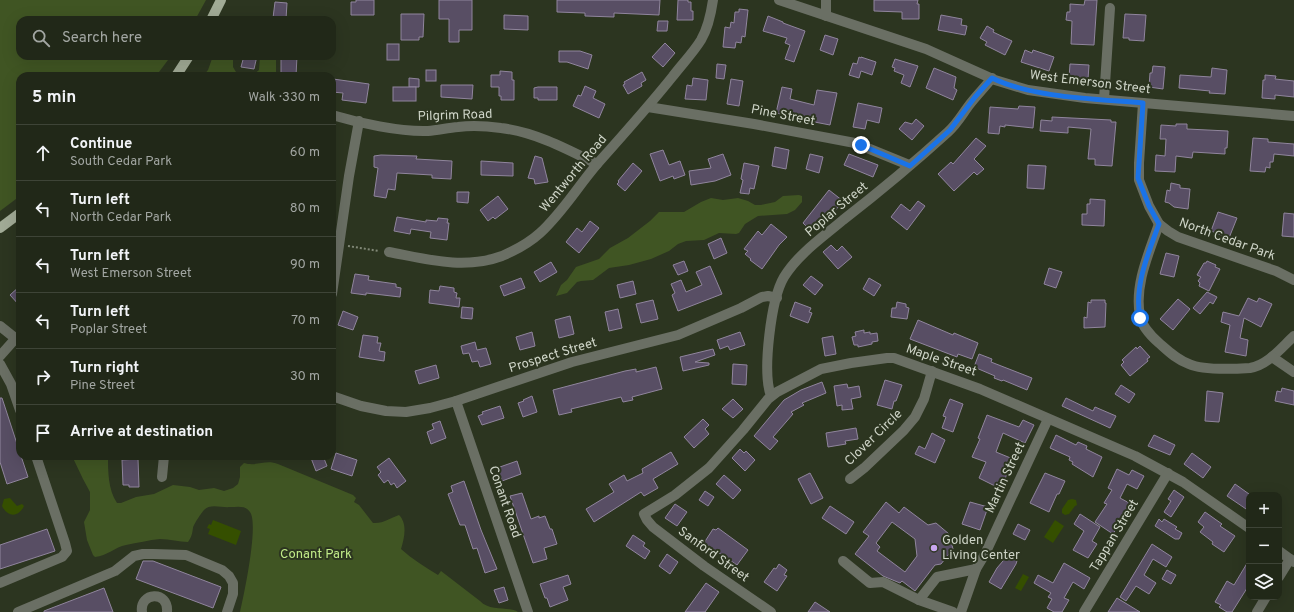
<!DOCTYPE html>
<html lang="en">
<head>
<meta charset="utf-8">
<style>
	:root { --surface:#212818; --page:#2d3425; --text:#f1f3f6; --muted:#a2a6a2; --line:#3e4437 }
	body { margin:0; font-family:Overpass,sans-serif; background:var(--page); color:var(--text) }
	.controls { position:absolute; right:12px; bottom:12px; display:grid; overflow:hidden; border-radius:8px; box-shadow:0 4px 16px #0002 }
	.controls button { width:36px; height:36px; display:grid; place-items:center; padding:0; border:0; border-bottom:1px solid var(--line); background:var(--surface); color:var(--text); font:20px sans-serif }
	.stop { position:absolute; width:12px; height:12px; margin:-9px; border:3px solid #1a73e8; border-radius:50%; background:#fff }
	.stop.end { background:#1a73e8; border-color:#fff; box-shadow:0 1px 4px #0008 }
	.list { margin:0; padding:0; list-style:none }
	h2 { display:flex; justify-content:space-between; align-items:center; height:52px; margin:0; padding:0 16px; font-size:17px }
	h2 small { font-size:13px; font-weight:400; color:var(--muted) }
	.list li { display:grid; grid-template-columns:26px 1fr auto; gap:12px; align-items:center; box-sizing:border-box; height:56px; padding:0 16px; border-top:1px solid var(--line) }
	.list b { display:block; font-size:15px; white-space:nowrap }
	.list p { margin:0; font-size:13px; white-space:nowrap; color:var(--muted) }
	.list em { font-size:13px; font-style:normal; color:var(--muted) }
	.icon { flex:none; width:22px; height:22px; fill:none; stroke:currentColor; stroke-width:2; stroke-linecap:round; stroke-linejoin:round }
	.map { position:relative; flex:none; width:1294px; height:612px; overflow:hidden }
	.search { position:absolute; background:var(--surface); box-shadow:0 4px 16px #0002; left:16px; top:16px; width:320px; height:44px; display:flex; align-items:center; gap:10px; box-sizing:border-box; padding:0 14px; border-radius:12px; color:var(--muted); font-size:15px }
	.panel { position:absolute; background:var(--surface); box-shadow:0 4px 16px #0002; left:16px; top:72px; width:320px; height:388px; border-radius:12px }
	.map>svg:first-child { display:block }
</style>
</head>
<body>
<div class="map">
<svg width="1294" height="612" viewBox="0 0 1294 612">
	<rect width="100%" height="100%" fill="#2c3520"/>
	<g fill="#405523">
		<polygon points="0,0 206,0 195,20 20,20 20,56 171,56 156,76 20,76 20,196 0,211"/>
		<polygon points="213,56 233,56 233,67 236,72 247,75 253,75 259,70 260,56 276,56 276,76 203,76 208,70"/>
		<polygon points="799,195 802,196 802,202 795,210 787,214 758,216 753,219 745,224 739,233 736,234 719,233 704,240 686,241 678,244 669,251 651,259 629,265 609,268 593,280 581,281 577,282 567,293 556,296 561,285 567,280 576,267 599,259 610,248 628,238 650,221 659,212 684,212 701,202 711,198 723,200 738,198 748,201 755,205 761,205 775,202 783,196"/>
		<path d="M72,456H108C108,471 108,490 117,503H121L136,497L154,494L173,485L190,487L199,490L214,488L224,491L233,488L238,484L240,477V467L244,463C257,467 265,459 278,464L353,495L356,498L354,502L359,505L373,523C383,524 390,518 399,515C408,524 404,539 401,549C412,559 425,567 438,575L441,571L480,601C490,612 510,606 518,612H240C244,595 259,524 250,512C245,505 238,507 230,507C222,508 210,503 204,510C202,512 193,525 193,528C192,534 192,536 188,542C179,542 170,539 160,539C149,540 137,543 126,545C115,547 107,556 95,557L93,555L87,540L84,522L90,510V492L83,479Z"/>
	</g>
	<g fill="#354f00">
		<path d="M10,498L17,506L22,504L24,506C19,517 8,518 2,506L4,499Z"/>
		<polygon points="1072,499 1076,500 1077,505 1075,506 1069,514 1065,515 1062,513 1062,509 1068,500"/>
		<polygon points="213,520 241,531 236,545 208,534 210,529 207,528 209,524 211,525"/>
		<polygon points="1055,520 1064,526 1053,543 1044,537"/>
		<polygon points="1023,574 1029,577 1021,591 1015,588"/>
	</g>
	<g fill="#584e64" stroke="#90859d" fill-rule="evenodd">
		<polygon points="356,0 374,0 374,15 351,15 351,2 356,2"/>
		<polygon points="439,0 472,0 472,30 459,30 459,42 449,42 449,19 439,19"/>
		<polygon points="557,0 660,0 659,15 614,13 614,17 585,16 585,13 557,12"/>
		<polygon points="678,0 688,0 688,2 691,2 691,11 693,11 693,20 677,20"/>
		<polygon points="874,0 918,0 917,4 919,4 919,19 902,19 902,12 874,11"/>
		<polygon points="1085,0 1097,0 1094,45 1071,44 1072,21 1066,20 1067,12 1070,12 1070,4 1084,5"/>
		<polygon points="275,2 287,3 286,19 273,18"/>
		<polygon points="739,9 748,10 745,37 742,36 741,43 736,42 735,48 723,47 725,27 730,28 731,22 734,23 735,12 739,12"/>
		<polygon points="401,14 424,14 423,37 419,37 419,40 401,40"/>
		<polygon points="1125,14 1146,15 1144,41 1129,40 1129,38 1123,38"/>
		<polygon points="504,15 528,16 528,30 504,29"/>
		<polygon points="941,15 962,19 961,25 967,26 965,35 938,30"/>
		<polygon points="768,16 783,22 783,23 805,31 794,62 785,59 790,45 785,43 787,38 763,31"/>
		<polygon points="658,21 668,21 667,31 657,31"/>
		<polygon points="987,26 994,30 993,32 1012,41 1005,55 985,45 987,42 980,38"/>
		<polygon points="825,35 838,39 833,55 820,50"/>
		<polygon points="665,43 675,53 663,67 652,57"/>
		<rect x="387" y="44" width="12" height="16"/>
		<polygon points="1025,50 1032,53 1033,50 1054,57 1049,71 1021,62"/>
		<polygon points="559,51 580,51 592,55 588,69 567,62 559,62"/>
		<polygon points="244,56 257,56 254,69 241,67"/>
		<polygon points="281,56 297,56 296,76 281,76"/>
		<polygon points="859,57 861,58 861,57 876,62 872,75 861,71 859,78 849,75 853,63 857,64"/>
		<polygon points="895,59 918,66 910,87 901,83 904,75 894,71 895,68 892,67"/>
		<polygon points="717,64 726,65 724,79 716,78"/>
		<polygon points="1070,64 1089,65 1088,79 1069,78"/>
		<polygon points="1153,66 1165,67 1163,89 1149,87 1150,73 1152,73"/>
		<polygon points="934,68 956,77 954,88 957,90 953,100 926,88"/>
		<polygon points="1212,68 1227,70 1225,94 1209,93 1210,91 1179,88 1180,75 1211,77"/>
		<rect x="426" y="70" width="10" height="11"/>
		<polygon points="500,71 512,72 512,80 514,80 514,100 501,100 501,96 499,96 499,87 491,87 491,75 500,75"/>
		<polygon points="642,72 646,80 641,83 642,86 628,94 623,85 625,84 624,82"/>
		<polygon points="1265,75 1276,76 1275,79 1294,81 1294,97 1275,95 1275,99 1262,98 1263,80 1265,80"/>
		<polygon points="409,78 419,79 419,87 409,87"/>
		<polygon points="693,78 708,80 706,100 685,99 687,85 692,86"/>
		<polygon points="333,79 369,84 366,103 342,100 343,93 332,92"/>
		<polygon points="731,79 743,81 739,106 727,104"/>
		<polygon points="441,85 473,85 472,99 441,97"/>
		<polygon points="585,86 596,91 593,98 605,104 599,118 573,106 578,95 581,96"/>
		<rect x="393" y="87" width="23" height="14"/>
		<polygon points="538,87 557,87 557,100 538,100 538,98 534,98 534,88"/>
		<polygon points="782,87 792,89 790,99 814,105 817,90 837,93 830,125 794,118 795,117 776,113"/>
		<polygon points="858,103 882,108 879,123 867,120 865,129 853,127"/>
		<polygon points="1019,106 1035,107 1033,128 1005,125 1005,127 1000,126 999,134 988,133 990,107 1018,109"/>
		<polygon points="1052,117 1111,120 1111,122 1116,122 1112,166 1095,165 1095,159 1088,159 1091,129 1068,127 1068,133 1040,131 1041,120 1052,121"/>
		<polygon points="916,119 924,126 912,140 899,129 905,122 912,124"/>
		<polygon points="1176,124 1187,124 1187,129 1228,131 1227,148 1225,148 1225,154 1193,152 1192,158 1176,156 1175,172 1155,171 1156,155 1165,156 1166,139 1160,139 1161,125 1176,126"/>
		<polygon points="976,138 986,146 974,159 984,169 977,175 974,172 954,191 938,174 951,162 953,164"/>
		<polygon points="1253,138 1268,139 1268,142 1294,144 1294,156 1274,154 1273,162 1270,162 1270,168 1266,167 1265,172 1250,171"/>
		<polygon points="775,147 789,150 786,169 772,166"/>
		<polygon points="663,150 669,165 680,161 685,175 674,179 673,176 660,181 650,154"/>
		<polygon points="723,154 731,175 715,181 691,185 689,171 711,168 708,159"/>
		<polygon points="810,154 823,157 819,173 806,169"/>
		<polygon points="849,154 878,165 873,177 844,165"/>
		<polygon points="381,155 417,156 416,159 452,161 451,179 432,178 432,175 397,173 395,190 388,189 386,198 374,196 378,168 374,167 374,156"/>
		<polygon points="535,156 542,158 548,182 535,184 534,179 528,178"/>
		<polygon points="481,161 513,163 513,176 481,175"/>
		<polygon points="633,163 642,171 625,191 617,184 619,182 618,181"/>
		<polygon points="744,163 759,166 754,189 750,188 749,194 740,193 743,180 741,179"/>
		<polygon points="1028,165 1046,166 1044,189 1027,188"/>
		<polygon points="1171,183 1180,185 1180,188 1190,189 1188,209 1174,207 1169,203 1165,202 1167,190 1170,191"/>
		<polygon points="829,190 843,201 834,212 831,210 810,230 803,223"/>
		<polygon points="457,192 469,192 468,203 457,202"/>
		<polygon points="498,196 508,209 495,219 493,217 488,221 480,210"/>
		<polygon points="1090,199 1105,200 1104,226 1082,225 1082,214 1087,214 1087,204 1090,204"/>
		<polygon points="918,201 925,206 907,230 891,217 901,204 910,211"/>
		<polygon points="1218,212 1237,218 1229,238 1211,231"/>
		<polygon points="1284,213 1294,214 1294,237 1282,236"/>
		<polygon points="397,217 426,222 426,220 437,221 438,218 448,219 447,223 449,223 447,240 430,238 431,232 411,229 410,234 394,231"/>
		<polygon points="590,221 599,228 579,253 566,242 577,228 582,232"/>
		<polygon points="771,224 787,237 779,245 762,269 750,260 751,259 745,254 748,251 744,249 758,231 762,235"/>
		<polygon points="721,238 727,253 714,259 708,244"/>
		<polygon points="831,245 837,251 842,246 852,257 838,269 823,252"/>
		<polygon points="1166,253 1179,256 1174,277 1160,274"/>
		<polygon points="684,261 688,271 678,275 673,265"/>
		<polygon points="1207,261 1216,265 1215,267 1220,269 1209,291 1199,286 1200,283 1198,281 1201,277 1197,275 1204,263 1206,263"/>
		<polygon points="551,262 557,272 540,282 534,272"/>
		<polygon points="710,266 722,294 678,311 672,295 675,293 671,284 681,280 686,292 702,285 696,272"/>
		<polygon points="1049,268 1062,272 1056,288 1044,284"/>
		<polygon points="355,274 369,276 368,280 396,284 396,287 401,288 400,297 366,293 366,295 351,293"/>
		<polygon points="811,276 823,285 815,295 803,285"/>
		<polygon points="521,278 525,288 504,296 500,286"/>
		<polygon points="869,278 881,285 874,296 863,289"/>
		<polygon points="633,281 636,294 620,298 617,285"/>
		<polygon points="20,286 20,306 10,295"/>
		<polygon points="440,286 454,288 454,292 457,293 456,298 460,298 459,307 429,303 430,290 439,291"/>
		<polygon points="1207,292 1217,297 1213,304 1210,302 1200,314 1193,308"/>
		<polygon points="1248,298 1257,302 1259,298 1272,304 1261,327 1244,318 1240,338 1248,340 1246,356 1225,352 1230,325 1221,322 1223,312 1239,316"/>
		<polygon points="1178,299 1190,309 1173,330 1160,319"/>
		<polygon points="653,300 658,319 641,323 636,304"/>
		<polygon points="1091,300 1105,300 1105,303 1106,303 1105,327 1084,328 1084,317 1087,318 1088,302 1091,303"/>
		<polygon points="795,302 811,308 809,312 812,313 808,323 790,316"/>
		<polygon points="897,302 906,304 906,307 909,308 907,319 891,317 892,308 896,308"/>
		<polygon points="462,307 473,308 472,319 461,318"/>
		<polygon points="618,309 622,328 609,331 605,312"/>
		<polygon points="343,311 358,317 353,330 338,325"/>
		<polygon points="570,316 574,334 559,338 555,320"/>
		<polygon points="918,320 953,335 954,333 978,343 972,359 958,354 957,357 910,339"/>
		<polygon points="864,330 864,333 870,332 870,334 877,333 878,341 872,342 872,344 858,347 858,345 854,345 852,337 856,336 855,332"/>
		<polygon points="532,332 535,346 520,350 516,337"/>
		<polygon points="740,332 745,345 730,350 728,346 720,349 717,340"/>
		<polygon points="363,335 378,337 377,343 381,343 379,351 385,352 384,361 359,357"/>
		<polygon points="833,336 836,354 825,356 822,338"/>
		<polygon points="475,342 477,350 486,348 491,364 480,367 478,361 472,362 469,353 463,354 461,346"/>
		<polygon points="1140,346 1150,357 1147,359 1148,361 1130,376 1121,365 1124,362 1122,360 1136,347 1137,349"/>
		<polygon points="713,349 715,355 695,362 709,363 709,365 683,371 680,357"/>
		<polygon points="979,354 992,359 991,362 1032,378 1027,390 1003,380 1002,381 994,378 995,376 974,367"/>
		<polygon points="733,364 747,365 746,385 732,384"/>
		<polygon points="436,365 439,378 419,384 415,371"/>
		<polygon points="656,367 662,389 632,397 633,400 623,402 621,397 571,409 572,412 559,415 553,390 625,371 636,369 636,372"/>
		<polygon points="885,380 902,385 896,401 894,401 892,409 877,405"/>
		<polygon points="822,382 826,393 802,403 804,405 791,412 793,414 773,437 778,441 770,450 754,436 784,400 801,390"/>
		<polygon points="847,384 848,388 859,386 861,397 851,399 853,409 842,410 842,405 837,406 834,386"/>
		<polygon points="1121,385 1135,394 1129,403 1115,394"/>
		<polygon points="1282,388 1294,391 1294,405 1275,401 1277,391 1281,392"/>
		<polygon points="1207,391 1223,393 1219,422 1205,421"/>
		<polygon points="532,396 537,412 523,417 518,403 524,401 523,400"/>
		<polygon points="0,398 2,398 20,453 20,456 21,456 28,477 7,484 0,462"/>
		<polygon points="1066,398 1093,411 1095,407 1116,416 1110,428 1062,406"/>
		<polygon points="733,399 743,409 733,418 722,409"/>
		<polygon points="950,399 963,404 953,432 942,428 946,417 943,416"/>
		<polygon points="500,406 504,418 482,425 478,416 483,414 482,412"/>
		<polygon points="987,415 1019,427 1023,420 1034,425 1025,443 1003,433 996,452 1013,459 1001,489 979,478 986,462 972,457 980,439 978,438"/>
		<polygon points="703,419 709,425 705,429 709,434 694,448 684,437"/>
		<polygon points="440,421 446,438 431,444 427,432 434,429 432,424"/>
		<polygon points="856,428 858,439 845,441 846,444 828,447 826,433"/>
		<polygon points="932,433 945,440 935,463 915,454 919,446 925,449"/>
		<polygon points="1056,435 1076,445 1078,442 1087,446 1086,449 1102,457 1093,477 1072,464 1073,462 1069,460 1070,457 1050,448"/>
		<polygon points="1154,435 1175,445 1170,455 1148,446"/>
		<polygon points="740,449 744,453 746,451 755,460 745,471 732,458"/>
		<polygon points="671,452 678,464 653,479 658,488 644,496 641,492 594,522 586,509 614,492 609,484 624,475 627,481 643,473 642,469"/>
		<polygon points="336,453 357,460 352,476 331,469"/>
		<polygon points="1192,453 1211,467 1203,478 1184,464"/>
		<polygon points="316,456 323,456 327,466 316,471 311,458"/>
		<polygon points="389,458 406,481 397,488 394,483 391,485 388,480 384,483 378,475 381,472 377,467"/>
		<polygon points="138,459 139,487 129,487 129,485 123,485 122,460"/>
		<polygon points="517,461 521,474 502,481 497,468"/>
		<polygon points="1117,469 1129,475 1132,470 1144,476 1137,489 1127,484 1120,498 1131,504 1113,534 1095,522 1107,504 1104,503 1112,490 1108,488"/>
		<polygon points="810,473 823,498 811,504 798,479"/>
		<polygon points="1045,473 1065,481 1059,494 1057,494 1049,512 1030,503"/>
		<polygon points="724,475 741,490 733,499 716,484"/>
		<polygon points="464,481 481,530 497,569 485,573 477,548 473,549 465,525 460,525 448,494 453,492 451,486"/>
		<polygon points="1235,484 1249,494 1249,511 1227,496"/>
		<polygon points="1174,490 1184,497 1171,517 1164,512 1171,501 1168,499"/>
		<polygon points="705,491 714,497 708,506 699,500"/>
		<polygon points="522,493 531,519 539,516 539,518 545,516 550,529 552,529 557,544 544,548 547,559 533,563 510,496"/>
		<path d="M886,502L899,513L904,507L928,525L936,523L949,534L953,549L941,564L935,565L915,591L902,581L900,583L883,576L855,554L869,536L863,532ZM892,522L915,539L917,556L905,572L877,551L880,547L876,543Z"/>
		<polygon points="970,502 988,507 980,530 962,524"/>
		<polygon points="675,504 687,512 677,526 665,518"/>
		<polygon points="830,506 854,522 846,534 822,518"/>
		<polygon points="1205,512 1222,524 1220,526 1235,536 1224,552 1212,544 1213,542 1200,532 1204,527 1198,522"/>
		<polygon points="1080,514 1100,527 1092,541 1097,544 1088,558 1073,550 1084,531 1074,524"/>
		<polygon points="1159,519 1162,522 1164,519 1177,527 1175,529 1182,533 1179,539 1175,539 1155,526"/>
		<polygon points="1018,524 1030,530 1025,540 1013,534"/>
		<polygon points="718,528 748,550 737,565 704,543 713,529 716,530"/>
		<polygon points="47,529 55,551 0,569 0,545"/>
		<polygon points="633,535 645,543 643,546 650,551 645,559 626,546"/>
		<polygon points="1152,544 1172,557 1166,567 1153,559 1144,575 1156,583 1149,594 1136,586 1126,601 1120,597"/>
		<polygon points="1006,550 1019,554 1016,564 1001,589 989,582 997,568 1003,561"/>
		<polygon points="667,554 678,562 670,574 659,566"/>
		<polygon points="1249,560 1249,585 1232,612 1227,612 1219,607 1221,605 1215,602 1227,581 1234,585"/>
		<polygon points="143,561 153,561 221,587 213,608 136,579"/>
		<polygon points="1064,563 1090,578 1084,589 1073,582 1064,598 1069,600 1062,612 1054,612 1047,608 1052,599 1048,597 1051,593 1034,583 1038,575 1053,583"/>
		<polygon points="779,564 787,570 784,575 787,576 777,591 764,582 774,568 776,569"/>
		<polygon points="1167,570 1176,575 1171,584 1162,579"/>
		<polygon points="568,575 571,584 563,587 568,600 550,607 547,598 545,598 540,584"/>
		<polygon points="706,583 719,592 705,612 685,612"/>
		<polygon points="504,587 508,600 499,603 494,590"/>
		<polygon points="104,588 113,612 44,612 44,611"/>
		<polygon points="1117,598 1140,612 1108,612"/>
		<polygon points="815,602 830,612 808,612"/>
	</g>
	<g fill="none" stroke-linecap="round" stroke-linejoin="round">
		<polyline stroke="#818877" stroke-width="2" stroke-dasharray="2 2" stroke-linecap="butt" points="348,246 379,251"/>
		<g stroke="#6a6f64" stroke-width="10">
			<polyline points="779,0 926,49 995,80 1028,90 1085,98 1294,116"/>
			<polyline points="826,0 826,16"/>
			<polyline points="1104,99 1110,8"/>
			<polyline points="1143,103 1139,163 1139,180 1149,206 1159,224 1168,231 1178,237 1276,271 1294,280"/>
			<polyline points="648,107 754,124 855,143 909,165"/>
			<path d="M332,115C359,123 400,132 428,131C438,130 448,128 458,127C472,125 487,126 501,128C535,132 567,149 597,164"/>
			<path d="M1159,224C1149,253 1134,285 1140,316C1142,327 1151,336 1159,343C1168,351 1177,360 1189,364C1202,370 1234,369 1250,368C1268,365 1281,348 1294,336"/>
			<path d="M389,252C426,259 464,270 502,256C516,250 529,243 540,233C563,212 578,186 598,163C624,134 649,106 673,76C682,64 693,53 701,40C708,28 711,14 713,0"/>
			<polyline points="332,294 349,176 359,121"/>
			<polyline points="0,326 20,342"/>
			<polyline points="0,356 16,338"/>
			<polyline points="1272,357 1294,372"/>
			<polyline points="0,364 11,384 20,410"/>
			<polyline points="332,396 361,406 386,411 406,412 430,408 456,401 572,362 678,335 741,308 762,297 768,296 777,298"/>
			<path d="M771,396C762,372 771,299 784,277C798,254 823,237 843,220C879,192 914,163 948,132C957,124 963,113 970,104C977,95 985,87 992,78"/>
			<polyline points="456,401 528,612"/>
			<polyline points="162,477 164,456"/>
			<polyline points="850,479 864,468 904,430 915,417 924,399 932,371"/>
			<polyline points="1279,551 1294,562"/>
			<polyline points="843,561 870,583 883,582 919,600 953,612"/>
			<polyline points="1279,577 1290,559"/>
			<polyline points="0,583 62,557 67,551 65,543 36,456"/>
			<polyline points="919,600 937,577 976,569"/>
			<polyline points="18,612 115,571 134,556 143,554 153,554 186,555 222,570 229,576 233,583 233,594 227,612"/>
			<path d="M142,612C139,592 169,590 167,612"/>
			<polyline points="771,612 704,566 653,527 647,520 644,514 675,495 709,468 743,430 768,399 777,392 821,369 851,363 887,358 894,358 980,389 1135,456 1183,482 1249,528"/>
			<polyline points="961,612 976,569 985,554 1048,419"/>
			<polyline points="1084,612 1168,473"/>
			<polyline points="1257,612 1266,597"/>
		</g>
		<g stroke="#a1ab96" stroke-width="10">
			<polyline points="211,20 221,0"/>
			<polyline points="176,76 189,56"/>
			<polyline points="0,228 20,213"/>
		</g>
	</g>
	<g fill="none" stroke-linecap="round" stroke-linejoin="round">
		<path stroke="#1a73e8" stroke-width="5" d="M861,145L910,166L950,130L975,97L992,78C1033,98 1097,99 1143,103L1138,178L1149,206L1159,224C1148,254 1134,286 1140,318"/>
	</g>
	<circle fill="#c8a6ef" stroke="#2c3520" stroke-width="1.5" cx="934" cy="548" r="4"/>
	<g text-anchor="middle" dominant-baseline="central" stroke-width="4" stroke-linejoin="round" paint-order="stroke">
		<g font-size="13" fill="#ced4c7" stroke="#2c3520">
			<text transform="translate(1090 83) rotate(7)">West Emerson Street</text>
			<text transform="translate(455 116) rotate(-2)">Pilgrim Road</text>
			<text transform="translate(783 116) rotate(11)">Pine Street</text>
			<text transform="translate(574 174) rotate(-50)">Wentworth Road</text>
			<text transform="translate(837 210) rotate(-40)">Poplar Street</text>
			<text transform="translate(1227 240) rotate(20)">North Cedar Park</text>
			<text transform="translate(553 356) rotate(-17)">Prospect Street</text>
			<text transform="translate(941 361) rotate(19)">Maple Street</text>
			<text transform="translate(874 438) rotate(-44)">Clover Circle</text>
			<text transform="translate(1006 478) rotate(-65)">Martin Street</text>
			<text transform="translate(504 502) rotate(71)">Conant Road</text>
			<text transform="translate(1115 536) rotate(-59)">Tappan Street</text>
			<text transform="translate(713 555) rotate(36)">Sanford Street</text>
		</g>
		<g font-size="13" fill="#ced4c7" stroke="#2c3520" text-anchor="start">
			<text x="942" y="541">Golden<tspan x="942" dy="15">Living Center</tspan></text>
		</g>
		<g font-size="13" fill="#c1eb88" stroke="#2c3520">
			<text x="316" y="555">Conant Park</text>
		</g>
	</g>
</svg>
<div class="controls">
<button>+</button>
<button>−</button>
<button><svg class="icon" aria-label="layers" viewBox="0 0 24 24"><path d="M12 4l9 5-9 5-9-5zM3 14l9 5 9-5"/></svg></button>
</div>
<div class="stop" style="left:1140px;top:318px"></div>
<div class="stop end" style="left:861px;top:145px"></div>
<div class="search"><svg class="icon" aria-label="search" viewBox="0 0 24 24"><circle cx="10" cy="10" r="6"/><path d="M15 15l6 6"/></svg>Search here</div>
<section class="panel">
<h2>5 min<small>Walk · 330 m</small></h2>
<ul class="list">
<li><svg class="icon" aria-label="ahead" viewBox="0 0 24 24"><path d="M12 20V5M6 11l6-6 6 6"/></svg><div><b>Continue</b><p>South Cedar Park</p></div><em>60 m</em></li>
<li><svg class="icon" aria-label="left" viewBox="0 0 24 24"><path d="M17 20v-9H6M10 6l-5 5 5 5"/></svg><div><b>Turn left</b><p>North Cedar Park</p></div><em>80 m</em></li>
<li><svg class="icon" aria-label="left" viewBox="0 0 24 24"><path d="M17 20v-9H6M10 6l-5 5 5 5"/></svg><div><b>Turn left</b><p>West Emerson Street</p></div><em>90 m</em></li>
<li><svg class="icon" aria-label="left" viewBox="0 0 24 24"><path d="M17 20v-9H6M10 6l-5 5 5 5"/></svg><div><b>Turn left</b><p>Poplar Street</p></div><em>70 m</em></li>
<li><svg class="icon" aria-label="right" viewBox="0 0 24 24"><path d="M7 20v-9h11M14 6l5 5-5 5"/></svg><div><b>Turn right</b><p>Pine Street</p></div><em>30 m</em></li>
<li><svg class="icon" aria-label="arrive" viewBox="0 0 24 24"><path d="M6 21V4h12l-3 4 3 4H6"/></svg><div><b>Arrive at destination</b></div></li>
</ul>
</section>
</div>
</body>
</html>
